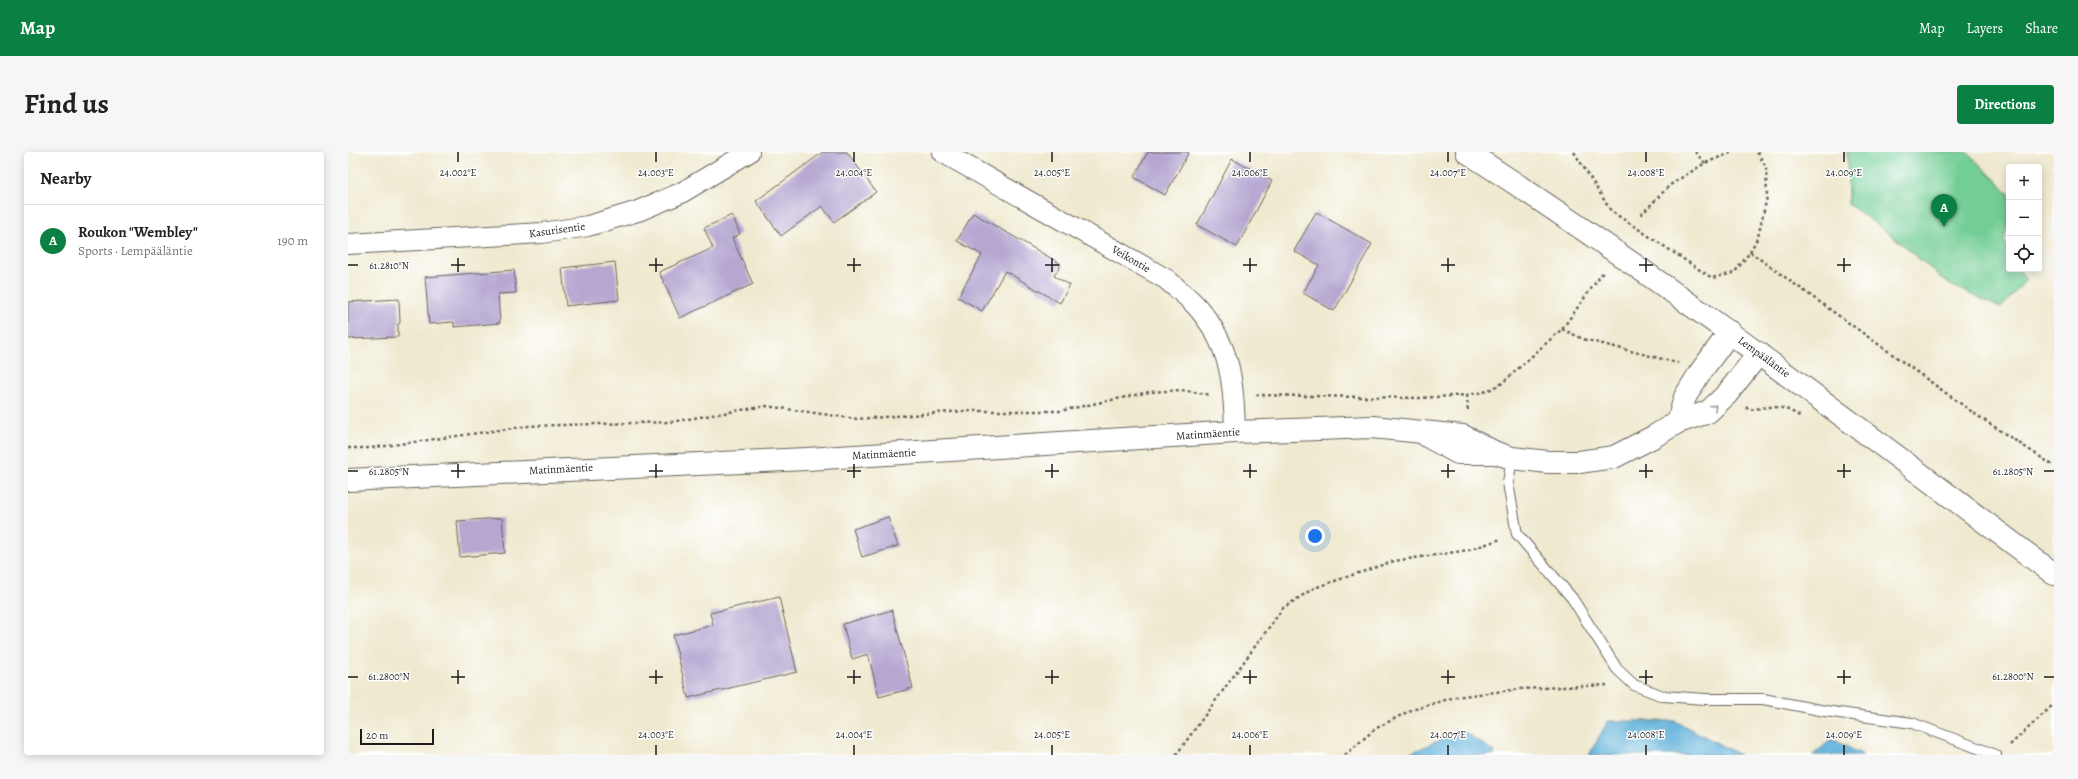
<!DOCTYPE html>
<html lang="en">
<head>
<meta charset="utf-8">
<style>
	:root { --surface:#fff; --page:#f6f6f6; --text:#202124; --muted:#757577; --line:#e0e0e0; --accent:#0b8043 }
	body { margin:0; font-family:Alegreya,serif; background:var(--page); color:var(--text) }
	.controls { position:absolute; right:12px; top:12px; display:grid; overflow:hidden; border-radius:4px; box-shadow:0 2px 10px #0003 }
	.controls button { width:36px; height:36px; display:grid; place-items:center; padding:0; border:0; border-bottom:1px solid var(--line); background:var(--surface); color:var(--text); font:20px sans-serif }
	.scale { position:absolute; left:12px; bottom:10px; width:74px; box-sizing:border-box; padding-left:4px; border:2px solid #1c1c1c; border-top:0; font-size:11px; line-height:14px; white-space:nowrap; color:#1c1c1c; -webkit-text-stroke:3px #fff; paint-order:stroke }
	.you { position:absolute; left:967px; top:384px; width:14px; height:14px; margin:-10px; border:3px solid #fff; border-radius:50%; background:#1a73e8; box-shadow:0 0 0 6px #1a73e833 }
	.badge { display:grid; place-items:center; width:26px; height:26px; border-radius:50%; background:var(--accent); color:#fff; font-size:13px; font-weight:700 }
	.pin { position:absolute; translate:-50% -33px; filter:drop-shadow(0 1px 2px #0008) }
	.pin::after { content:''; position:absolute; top:21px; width:14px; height:12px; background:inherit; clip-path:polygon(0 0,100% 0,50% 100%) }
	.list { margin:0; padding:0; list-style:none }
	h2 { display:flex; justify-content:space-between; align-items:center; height:52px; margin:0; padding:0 16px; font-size:17px }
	h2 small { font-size:13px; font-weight:400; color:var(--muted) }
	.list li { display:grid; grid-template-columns:26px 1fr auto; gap:12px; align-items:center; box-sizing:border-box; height:72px; padding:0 16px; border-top:1px solid var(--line) }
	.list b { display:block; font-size:15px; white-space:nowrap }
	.list p { margin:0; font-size:13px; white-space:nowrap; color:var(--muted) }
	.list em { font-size:13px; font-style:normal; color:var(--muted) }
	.icon { flex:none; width:22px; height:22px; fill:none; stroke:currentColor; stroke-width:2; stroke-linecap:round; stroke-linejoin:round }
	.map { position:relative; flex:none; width:1706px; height:603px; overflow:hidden; border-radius:4px }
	header { display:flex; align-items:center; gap:24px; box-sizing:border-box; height:56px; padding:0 20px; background:var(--accent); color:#fff }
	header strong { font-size:19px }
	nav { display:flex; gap:22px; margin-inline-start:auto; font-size:14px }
	.intro { display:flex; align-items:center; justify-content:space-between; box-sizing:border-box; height:96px; padding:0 24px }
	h1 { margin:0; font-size:28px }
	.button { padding:10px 18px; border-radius:4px; background:var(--accent); color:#fff; font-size:14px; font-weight:700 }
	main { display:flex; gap:24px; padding:0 24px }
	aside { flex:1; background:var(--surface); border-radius:4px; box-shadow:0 2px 10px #0003 }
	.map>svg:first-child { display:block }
</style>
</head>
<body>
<header>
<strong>Map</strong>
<nav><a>Map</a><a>Layers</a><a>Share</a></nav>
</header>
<div class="intro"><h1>Find us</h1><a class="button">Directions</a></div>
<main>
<aside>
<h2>Nearby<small></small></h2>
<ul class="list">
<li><span class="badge">A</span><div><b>Roukon &quot;Wembley&quot;</b><p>Sports · Lempääläntie</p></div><em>190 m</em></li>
</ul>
</aside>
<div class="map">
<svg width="1706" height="603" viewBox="0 0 1706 603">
	<rect width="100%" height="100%" fill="#fff"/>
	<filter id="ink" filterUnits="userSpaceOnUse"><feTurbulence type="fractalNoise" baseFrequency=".025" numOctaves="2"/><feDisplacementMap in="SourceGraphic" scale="8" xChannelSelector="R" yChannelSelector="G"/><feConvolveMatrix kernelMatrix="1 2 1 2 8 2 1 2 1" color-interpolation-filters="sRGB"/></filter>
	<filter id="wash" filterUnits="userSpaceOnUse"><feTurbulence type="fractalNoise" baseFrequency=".012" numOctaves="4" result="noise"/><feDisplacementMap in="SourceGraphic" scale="16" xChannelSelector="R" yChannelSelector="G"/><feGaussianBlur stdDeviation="0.9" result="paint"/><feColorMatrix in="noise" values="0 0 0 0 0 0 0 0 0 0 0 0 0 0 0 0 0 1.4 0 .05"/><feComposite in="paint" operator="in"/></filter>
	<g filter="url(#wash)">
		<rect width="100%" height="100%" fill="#efe9cf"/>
		<polygon fill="#73ce95" stroke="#487558" points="1499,0 1619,0 1661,41 1661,67 1656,89 1661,99 1661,117 1671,117 1678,128 1653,156 1602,133 1543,83 1500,52"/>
		<g fill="#5eb1da" stroke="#3d667b">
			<polygon points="1260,569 1327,569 1392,603 1241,603"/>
			<polygon points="1114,578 1145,599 1147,603 1058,603"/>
			<polygon points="1484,587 1515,603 1465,603"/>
		</g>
		<g id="blocks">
			<g fill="#b6a7d1">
				<polygon points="475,0 499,0 528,40 486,70 474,54 433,84 408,49"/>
				<polygon points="800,0 841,0 817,43 786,25"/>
				<polygon points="884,7 924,29 889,95 849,73"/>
				<polygon points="968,60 1024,92 986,159 955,141 971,113 946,99"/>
				<polygon points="625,61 713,112 706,124 722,133 712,151 657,119 634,159 610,145 634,103 609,89"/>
				<polygon points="384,63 392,82 384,86 405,132 332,166 311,120 365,96 356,76"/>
				<polygon points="267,110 271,148 218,154 214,116"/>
				<polygon points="166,118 168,141 150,142 152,171 106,175 106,170 81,172 77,125"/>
				<polygon points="51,147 52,171 50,172 50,185 0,187 0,150"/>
				<polygon points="540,365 550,394 514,405 505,377"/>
				<polygon points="154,366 157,401 112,405 109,369"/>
				<polygon points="431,445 449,520 340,546 325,483 365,473 362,461"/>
				<polygon points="544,458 565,536 531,545 520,502 504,507 495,472"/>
			</g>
		</g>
	</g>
	<g filter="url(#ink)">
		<use href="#blocks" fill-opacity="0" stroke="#66645b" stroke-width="1"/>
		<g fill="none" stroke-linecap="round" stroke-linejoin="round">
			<defs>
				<polyline id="lane" points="1164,306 1160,331 1169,382 1224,446 1269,517 1286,533 1315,544 1357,547 1415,547 1477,559 1564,571 1648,603"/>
				<g id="street">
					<path d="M594,0L818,127C829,137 841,145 850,156C883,194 886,232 887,280"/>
					<polyline points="0,92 194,81 240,74 290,59 333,41 401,0"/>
				</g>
				<g id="secondary">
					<path d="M1119,0C1322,131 1513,278 1706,422"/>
					<polyline points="1330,270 1337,245 1351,222 1382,180"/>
					<polyline points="1079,284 1110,301 1144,301"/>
					<polyline points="0,328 459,307 887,280 1024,275 1115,284 1148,301 1164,306 1200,310 1231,310 1266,305 1305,285 1330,270 1360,260 1379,242 1411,201"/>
				</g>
			</defs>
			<use href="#lane" stroke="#66645b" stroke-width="12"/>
			<use href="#street" stroke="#66645b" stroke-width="22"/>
			<use href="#secondary" stroke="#66645b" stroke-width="24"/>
			<g stroke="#66645b" stroke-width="2.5" stroke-dasharray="3 3" stroke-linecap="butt">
				<polyline points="1226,0 1263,59 1364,126 1386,121 1402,100 1410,85 1419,45 1418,15 1409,0"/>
				<polyline points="1347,0 1357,11"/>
				<polyline points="1293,63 1322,33 1357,11 1385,0"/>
				<polyline points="1402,100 1630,264 1706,314"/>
				<polyline points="1214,177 1235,187 1330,211"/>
				<polyline points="908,243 1071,246 1119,243 1136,240 1152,233 1214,177 1256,119"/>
				<polyline points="1119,243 1120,261"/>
				<path d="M1398,255L1401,258C1423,254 1434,252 1453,265"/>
				<polyline points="0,296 23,296 180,274 322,270 418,254 509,267 616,259 712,259 801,240 833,238 863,243"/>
				<polyline points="1662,593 1706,552"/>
				<polyline points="828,603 935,456 966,436 1046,409 1121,398 1153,387"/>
				<polyline points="997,603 1027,577 1061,559 1107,545 1172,537 1259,533"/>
			</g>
			<use href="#lane" stroke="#fff" stroke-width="10"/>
			<use href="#street" stroke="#fff" stroke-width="20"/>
			<use href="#secondary" stroke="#fff" stroke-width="22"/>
		</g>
		<defs><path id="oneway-chevron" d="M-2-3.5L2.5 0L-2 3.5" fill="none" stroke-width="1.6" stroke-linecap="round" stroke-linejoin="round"/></defs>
		<use stroke="#999" href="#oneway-chevron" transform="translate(1366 255) rotate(-42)"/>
	</g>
	<path fill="none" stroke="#1c1c1c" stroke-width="1.5" d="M110,0V10M308,0V10M506,0V10M704,0V10M902,0V10M1100,0V10M1298,0V10M1496,0V10M110,106V120M308,106V120M506,106V120M704,106V120M902,106V120M1100,106V120M1298,106V120M1496,106V120M0,113H10M103,113H117M301,113H315M499,113H513M697,113H711M895,113H909M1093,113H1107M1291,113H1305M1489,113H1503M110,312V326M308,312V326M506,312V326M704,312V326M902,312V326M1100,312V326M1298,312V326M1496,312V326M0,319H10M103,319H117M301,319H315M499,319H513M697,319H711M895,319H909M1093,319H1107M1291,319H1305M1489,319H1503M1696,319H1706M110,518V532M308,518V532M506,518V532M704,518V532M902,518V532M1100,518V532M1298,518V532M1496,518V532M0,525H10M103,525H117M301,525H315M499,525H513M697,525H711M895,525H909M1093,525H1107M1291,525H1305M1489,525H1503M1696,525H1706M308,593V603M506,593V603M704,593V603M902,593V603M1100,593V603M1298,593V603M1496,593V603"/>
	<g text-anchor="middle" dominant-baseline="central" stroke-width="3" stroke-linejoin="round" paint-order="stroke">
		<g font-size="11" fill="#1c1c1c" stroke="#fff">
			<text transform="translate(209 78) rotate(-8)">Kasurisentie</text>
			<text transform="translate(783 107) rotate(30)">Veikontie</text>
			<text transform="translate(1416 205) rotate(36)">Lempääläntie</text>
			<text transform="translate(860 282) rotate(-4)">Matinmäentie</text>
			<text transform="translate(536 302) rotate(-3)">Matinmäentie</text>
			<text transform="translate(213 317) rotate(-3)">Matinmäentie</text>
		</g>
	</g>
	<g font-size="10" text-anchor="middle" fill="#1c1c1c" stroke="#fff" stroke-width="3" stroke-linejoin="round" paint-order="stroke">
		<text x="110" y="24">24.002°E</text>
		<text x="308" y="24">24.003°E</text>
		<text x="506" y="24">24.004°E</text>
		<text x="704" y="24">24.005°E</text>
		<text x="902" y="24">24.006°E</text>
		<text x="1100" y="24">24.007°E</text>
		<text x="1298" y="24">24.008°E</text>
		<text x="1496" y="24">24.009°E</text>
		<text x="41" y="117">61.2810°N</text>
		<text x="41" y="323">61.2805°N</text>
		<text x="1665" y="323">61.2805°N</text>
		<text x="41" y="528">61.2800°N</text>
		<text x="1665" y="528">61.2800°N</text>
		<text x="308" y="586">24.003°E</text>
		<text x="506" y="586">24.004°E</text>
		<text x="704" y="586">24.005°E</text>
		<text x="902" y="586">24.006°E</text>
		<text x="1100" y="586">24.007°E</text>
		<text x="1298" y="586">24.008°E</text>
		<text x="1496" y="586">24.009°E</text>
	</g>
</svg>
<div class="controls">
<button>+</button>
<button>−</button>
<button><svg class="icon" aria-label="locate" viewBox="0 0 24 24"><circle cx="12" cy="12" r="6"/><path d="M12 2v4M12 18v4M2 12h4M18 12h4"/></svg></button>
</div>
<div class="scale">20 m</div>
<div class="you"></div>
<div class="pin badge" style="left:1596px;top:75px">A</div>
</div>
</main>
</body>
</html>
